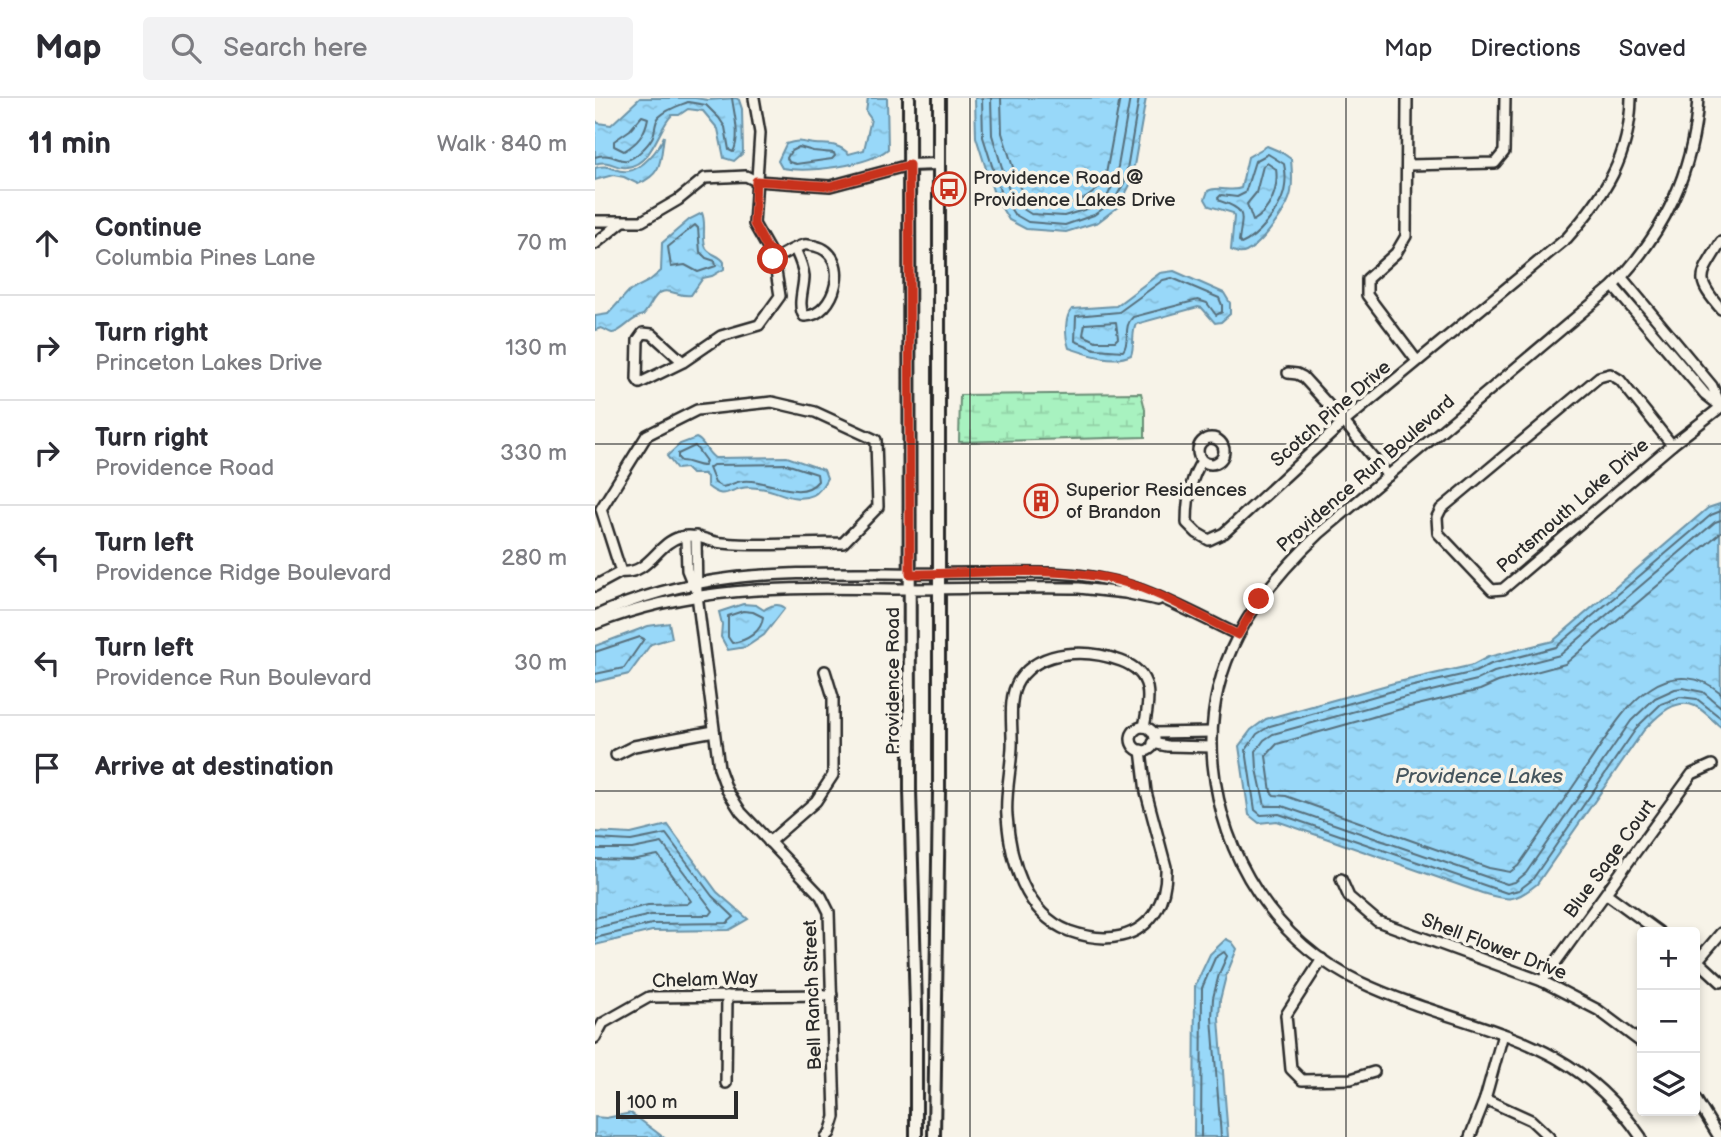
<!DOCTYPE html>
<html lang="en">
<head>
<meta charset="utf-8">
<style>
	:root { --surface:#fff; --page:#f2f2f3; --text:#2b2b33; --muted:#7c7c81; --line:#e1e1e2 }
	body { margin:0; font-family:"Balsamiq Sans",sans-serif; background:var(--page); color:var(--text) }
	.controls { position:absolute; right:21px; bottom:21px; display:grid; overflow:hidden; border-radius:7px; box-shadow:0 4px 10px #0003 }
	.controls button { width:63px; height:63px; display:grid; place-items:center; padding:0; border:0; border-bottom:2px solid var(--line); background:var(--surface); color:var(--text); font:35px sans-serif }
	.scale { position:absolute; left:21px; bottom:18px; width:122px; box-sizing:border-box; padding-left:7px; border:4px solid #2b2b2b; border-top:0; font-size:19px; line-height:24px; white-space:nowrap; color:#2b2b2b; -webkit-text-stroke:5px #f7f3e8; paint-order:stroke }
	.stop { position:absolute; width:21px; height:21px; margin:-16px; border:5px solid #c8321e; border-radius:50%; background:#fff }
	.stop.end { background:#c8321e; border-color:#fff; box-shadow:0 2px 7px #0008 }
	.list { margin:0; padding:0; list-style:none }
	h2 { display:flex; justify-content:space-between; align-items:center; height:91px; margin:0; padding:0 28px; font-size:30px }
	h2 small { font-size:23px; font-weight:400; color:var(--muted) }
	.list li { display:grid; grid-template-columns:46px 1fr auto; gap:21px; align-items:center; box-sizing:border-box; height:105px; padding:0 28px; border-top:2px solid var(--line) }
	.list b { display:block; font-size:26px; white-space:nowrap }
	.list p { margin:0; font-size:23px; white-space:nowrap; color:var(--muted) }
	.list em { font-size:23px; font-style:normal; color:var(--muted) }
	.icon { flex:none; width:38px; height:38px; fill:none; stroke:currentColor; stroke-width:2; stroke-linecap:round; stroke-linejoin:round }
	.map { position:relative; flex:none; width:1126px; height:1039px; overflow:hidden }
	header { display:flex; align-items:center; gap:42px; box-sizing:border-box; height:98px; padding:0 35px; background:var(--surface); border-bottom:2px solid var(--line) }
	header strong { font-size:33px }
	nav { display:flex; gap:38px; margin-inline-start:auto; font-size:24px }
	.search { width:490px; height:63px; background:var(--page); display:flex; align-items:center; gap:18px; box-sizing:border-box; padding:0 24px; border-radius:7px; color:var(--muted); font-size:26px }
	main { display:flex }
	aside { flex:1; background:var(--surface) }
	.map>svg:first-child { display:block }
</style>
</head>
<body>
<header>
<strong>Map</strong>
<div class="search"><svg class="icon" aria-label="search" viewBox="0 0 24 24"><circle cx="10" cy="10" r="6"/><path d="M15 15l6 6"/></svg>Search here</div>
<nav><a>Map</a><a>Directions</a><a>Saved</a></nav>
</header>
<main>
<aside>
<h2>11 min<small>Walk · 840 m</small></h2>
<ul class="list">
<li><svg class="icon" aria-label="ahead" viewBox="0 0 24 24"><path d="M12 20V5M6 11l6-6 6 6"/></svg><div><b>Continue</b><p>Columbia Pines Lane</p></div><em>70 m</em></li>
<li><svg class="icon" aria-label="right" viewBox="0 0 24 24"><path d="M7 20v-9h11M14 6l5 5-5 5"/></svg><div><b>Turn right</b><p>Princeton Lakes Drive</p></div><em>130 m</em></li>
<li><svg class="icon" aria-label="right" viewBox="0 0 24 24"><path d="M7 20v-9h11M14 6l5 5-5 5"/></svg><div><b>Turn right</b><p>Providence Road</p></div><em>330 m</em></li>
<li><svg class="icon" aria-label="left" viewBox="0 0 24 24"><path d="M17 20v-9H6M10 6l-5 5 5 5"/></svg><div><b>Turn left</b><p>Providence Ridge Boulevard</p></div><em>280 m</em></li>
<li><svg class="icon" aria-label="left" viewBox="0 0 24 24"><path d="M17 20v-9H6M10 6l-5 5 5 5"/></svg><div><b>Turn left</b><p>Providence Run Boulevard</p></div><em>30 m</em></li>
<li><svg class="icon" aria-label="arrive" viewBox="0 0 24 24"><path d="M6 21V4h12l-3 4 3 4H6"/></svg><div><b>Arrive at destination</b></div></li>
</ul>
</aside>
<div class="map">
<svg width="1126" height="1039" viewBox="0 0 1126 1039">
	<defs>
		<pattern id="wetland-marsh" width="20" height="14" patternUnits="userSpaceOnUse" patternTransform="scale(1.75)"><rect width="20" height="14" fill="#a8f2c0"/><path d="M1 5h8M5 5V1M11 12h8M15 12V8" fill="none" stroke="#91d0a5"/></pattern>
		<pattern id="water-ripples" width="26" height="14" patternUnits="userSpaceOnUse" patternTransform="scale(1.75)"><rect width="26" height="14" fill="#98d8f9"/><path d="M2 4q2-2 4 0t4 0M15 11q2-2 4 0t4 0" fill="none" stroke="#83bad6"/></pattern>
	</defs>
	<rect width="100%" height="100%" fill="#f7f3e8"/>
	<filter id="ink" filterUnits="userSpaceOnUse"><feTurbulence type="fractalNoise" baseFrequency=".0143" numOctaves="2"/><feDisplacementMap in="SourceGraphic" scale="14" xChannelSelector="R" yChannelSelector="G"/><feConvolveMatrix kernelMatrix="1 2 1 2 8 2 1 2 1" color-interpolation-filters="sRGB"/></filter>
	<g filter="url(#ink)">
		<polygon fill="url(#wetland-marsh)" stroke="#6a8e76" stroke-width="2" points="546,295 550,311 550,339 364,344 365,297"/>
		<g fill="url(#water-ripples)" stroke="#6c93a7" stroke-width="2">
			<path d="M45,0H100L113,2L141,0L144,2L147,11L148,55L139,63L129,60L123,31L108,13L93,11L84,17H77C63,30 58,66 32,69C18,71 18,61 0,66V22L3,25L16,27Z"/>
			<path d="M273,0H292L293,51C273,68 212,75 187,70L183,63L191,46C206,41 207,45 220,46C234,47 243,45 254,56L269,52L276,21L271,14Z"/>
			<polygon points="380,0 551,0 536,85 524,108 503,124 471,134 431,131 414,122 400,99 381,39"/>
			<path d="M69,38C65,61 69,75 43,86L29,79L18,77L0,82V70C18,65 19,75 33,73C48,71 64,51 69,38Z"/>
			<path d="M672,48L686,54L696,61C697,72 698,83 696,94C693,111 667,146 651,154C645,157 640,154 636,152L639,119L638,115L614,108L610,101L613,93C624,87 636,95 646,90L653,59Z"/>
			<path d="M107,115C112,126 106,140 111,150C115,157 125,157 129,164V171L117,178L108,180L96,197C84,200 72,187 62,197C56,203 54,211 48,217C37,219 25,236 17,235C13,234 10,231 6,230L0,232V218L13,216L34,193L54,183L66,173L67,145L95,121Z"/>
			<path d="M579,173L629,195L635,205V216L626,224L620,225L607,210L603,209L541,226C536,236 540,247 536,257C518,266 492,256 474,250C470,238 469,220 477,211L521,208L565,175Z"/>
			<path d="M101,340C110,343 111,355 120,360L192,359L229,372L232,380C229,386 225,394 218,397C200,405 186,394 170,391C164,390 153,388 147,390C131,393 129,402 112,388V379L109,376H97L91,370L82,371L72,358L85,346Z"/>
			<path d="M1125,406L1126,629C1118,623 1109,612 1100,608C1079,599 1062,619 1049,632L942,786C920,804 913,803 887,795L682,723L664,725L654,717L644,648L656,632L671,621L799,585L878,567L893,559L958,543L1113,410Z"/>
			<path d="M148,506L161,507L169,512C175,507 184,505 190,510L169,537L151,549L133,552L126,539L127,526L124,514Z"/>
			<polygon points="74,525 77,540 56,546 34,576 0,584 0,548 53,528"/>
			<polygon points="73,727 122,794 153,821 134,832 57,833 0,847 0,734 36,736"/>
			<polygon points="631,841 637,844 642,851 631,878 625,902 624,921 633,1039 599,1039 600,888 615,856"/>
			<polygon points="36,1015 68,1039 0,1039 0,1019 11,1020"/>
		</g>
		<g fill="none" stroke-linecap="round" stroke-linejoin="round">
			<g stroke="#57707d" stroke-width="2">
				<polyline points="387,0 388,39 406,96 419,116 433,124 470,127 499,117 519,103 530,83 544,0"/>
				<polyline points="396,0 397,37 414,92 425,109 436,116 469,118 495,110 513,97 521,80 535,0"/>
				<polyline points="406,0 407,35 424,88 433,102 438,105 467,108 491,100 504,90 511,76 525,0"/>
				<path d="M47,18L53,20C50,36 43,45 29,53L19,48V43L35,32Z"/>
				<polygon points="204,49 218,53 239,55 240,58 237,61 201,66 194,64 192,60 196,53"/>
				<path d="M673,56L689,66C691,75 691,85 689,94C684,113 663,139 646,146L644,143C647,117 653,112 625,103L623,100L626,97L642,99L650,95L660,63Z"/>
				<path d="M0,59C17,54 23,64 32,62C41,60 53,47 57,40C61,33 59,25 64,19C72,11 83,8 93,4L111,7L124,20L130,29L134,52L138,54C146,39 139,16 137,0"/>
				<path d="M672,65L681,71C684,91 675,113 658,123L652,106L661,95L668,68Z"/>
				<polygon points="100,127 103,130 105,154 111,160 120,163 121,168 103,174 90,167 76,169 73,149"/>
				<path d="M577,180L624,200L627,207V214L621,217L612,205L603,202L538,219C527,229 536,243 528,253L500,251L480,243L481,218L524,214L568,182Z"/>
				<polygon points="521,224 523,240 520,243 501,243 488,237 490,226"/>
				<path d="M100,348L111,363L109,368C100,368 95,363 86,363L83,360V356Z"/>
				<path d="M191,366L222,376L223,383C205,405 173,380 148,383C141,383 135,388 127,389L120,385L114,370L118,367Z"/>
				<polyline points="1126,413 1116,417 961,549 896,566 880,574 801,592 675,628 662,636 651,652 660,712 666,717 684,716 912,795 924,792 937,782 1043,628 1066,606 1085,599 1102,601 1126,620"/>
				<polyline points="1126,422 1120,424 965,557 899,574 882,582 803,601 678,636 669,642 661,653 662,671 670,708 687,708 912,786 920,784 931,775 1036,623 1060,600 1080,591 1088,590 1108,594 1126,609"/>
				<path d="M1126,434L970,566L903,584L885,592L806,611L682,646L671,658L676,694L679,697L691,698L894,770L915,774L923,768C947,734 971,699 994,665C1012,639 1029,607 1056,590C1079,574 1106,578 1126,595"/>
				<path d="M148,513L158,514L168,519C167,534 151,543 137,545L133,539V518Z"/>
				<polyline points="0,554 45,539 49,541 29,570 0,576"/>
				<polyline points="0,741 36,743 71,736 117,798 139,819 132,825 57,826 0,840"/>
				<polyline points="0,751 37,751 67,745 118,813 115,817 56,817 0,830"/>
				<polyline points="0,761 36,762 63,757 96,803 92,806 53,807 0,820"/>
				<polyline points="606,1039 607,890 620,860 629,854 632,858 624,876 618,900 617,920 626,1039"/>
			</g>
			<defs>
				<g id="minor">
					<polyline points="812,0 811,138 801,155 772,181 772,197 822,263"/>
					<polyline points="813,67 900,65 909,54 910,0"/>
					<polyline points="0,123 47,123 83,102 110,80 151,78 161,83 235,88 314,67"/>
					<path d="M1126,144C1106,179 1098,178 1126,211"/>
					<polyline points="0,146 27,124"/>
					<path d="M179,161C188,157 199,149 209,147C211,146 217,148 220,148C258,156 240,220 209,218C202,207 209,191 209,178C208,168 204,160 200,151"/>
					<polyline points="1027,180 1117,288 1126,308"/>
					<polyline points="1018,188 1110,296 1124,307"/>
					<polyline points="88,264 57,236 48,235 43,242 42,281 45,285 88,264 126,238 164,227 185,198 179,161 159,126 165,35 159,0"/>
					<polyline points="693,275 702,276 708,279 749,324 793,378"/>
					<polygon points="1015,276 1025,282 1077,347 908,491 897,492 843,435 842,419 846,411 1004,279"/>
					<path d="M177,304L220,314L281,342L283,409L248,445C210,445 165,449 128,445C111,444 104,435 85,439C62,445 54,477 26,474L6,411L52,337L102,312Z"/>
					<circle cx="616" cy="353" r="13"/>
					<polyline points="1077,347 1126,309"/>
					<path d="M607,363C595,380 592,405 592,425L602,435L614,442L629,435L749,324L972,140C1010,97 1035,59 1036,0"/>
					<polyline points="101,438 102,497 124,670 132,692 146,714 226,798 234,814 240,1019 235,1035 231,1039"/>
					<polyline points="91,439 92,472 99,489"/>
					<polyline points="0,488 26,474"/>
					<path d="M0,518C100,472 185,475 292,475C347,476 402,474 457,475C533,477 577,505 643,537"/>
					<path d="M0,526C102,485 202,490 309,491C367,491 426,489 484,490L530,495L563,502"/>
					<circle cx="548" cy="641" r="12"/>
					<polyline points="558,635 617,634"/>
					<polyline points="558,645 572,648 617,649"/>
					<path d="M546,652L551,694L571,769C572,800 559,830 526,838C510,842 491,839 474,833C430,816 415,762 412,718C410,696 416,672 417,649C418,629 412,600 424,582C446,550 494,551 526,563C559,575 555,601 549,629"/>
					<polyline points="21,657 39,648 119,633"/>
					<polyline points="174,744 221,703 238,677 238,599 230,573"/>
					<polyline points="746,781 754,799 782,823 947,883 1003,912 1047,945"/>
					<polyline points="1012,796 1064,834"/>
					<polyline points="1100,860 1126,884"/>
					<polyline points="727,861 691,917 696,971 707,982 756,981 779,974"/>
					<polyline points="1103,862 1126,835"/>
					<polyline points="947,883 1097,676 1117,667"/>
					<polyline points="0,940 8,925 54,899 237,897"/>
					<polyline points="131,985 132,898"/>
					<polyline points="1100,1000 1124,1039"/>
					<polyline points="890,1001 936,1022 954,1039"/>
					<polyline points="875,1039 890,1001 908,936"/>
					<path d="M1046,1039C972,930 873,935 765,884C679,843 627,759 618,666C609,569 658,498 725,435L1018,188C1069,136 1099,72 1103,0"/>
				</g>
				<g id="major">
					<polyline points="314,0 315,692 321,911 321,1039"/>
					<polyline points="314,67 343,66"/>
					<polyline points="339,1039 344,694 344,0"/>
				</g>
			</defs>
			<use href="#minor" stroke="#2b2b2b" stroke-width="14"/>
			<use href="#major" stroke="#2b2b2b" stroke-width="16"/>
			<use href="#minor" stroke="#f7f3e8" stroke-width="9"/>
			<use href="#major" stroke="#f7f3e8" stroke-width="10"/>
		</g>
	</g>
	<g fill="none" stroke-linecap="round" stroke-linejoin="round" filter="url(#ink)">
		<path stroke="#c8321e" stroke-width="9" d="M178,161L159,126L161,83L235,88L314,67L315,476C380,476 464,467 525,483C566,494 604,518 643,537L664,501"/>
	</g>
	<path fill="none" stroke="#2b2b2b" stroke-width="2" stroke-opacity="0.55" d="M375,0V1039M751,0V1039M0,346H1126M0,693H1126"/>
	<defs>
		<symbol id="bus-ring" viewBox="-11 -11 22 22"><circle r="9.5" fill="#f7f3e8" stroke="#c8321e" stroke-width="1.5"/><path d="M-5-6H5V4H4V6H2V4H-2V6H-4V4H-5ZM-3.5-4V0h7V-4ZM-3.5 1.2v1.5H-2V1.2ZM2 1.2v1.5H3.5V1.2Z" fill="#c8321e"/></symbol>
		<symbol id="building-ring" viewBox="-11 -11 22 22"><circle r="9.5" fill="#f7f3e8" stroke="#c8321e" stroke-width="1.5"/><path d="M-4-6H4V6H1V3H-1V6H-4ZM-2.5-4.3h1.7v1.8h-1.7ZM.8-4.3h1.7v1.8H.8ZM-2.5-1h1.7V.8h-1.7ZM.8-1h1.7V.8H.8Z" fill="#c8321e"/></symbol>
	</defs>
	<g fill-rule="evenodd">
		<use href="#bus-ring" x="335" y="72" width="38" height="38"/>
		<use href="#building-ring" x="427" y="384" width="38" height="38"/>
	</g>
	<g text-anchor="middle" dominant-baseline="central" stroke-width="7" stroke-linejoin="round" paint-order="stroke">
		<g font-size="19" fill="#2b2b2b" stroke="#f7f3e8" text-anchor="start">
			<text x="378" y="80">Providence Road @<tspan x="378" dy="22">Providence Lakes Drive</tspan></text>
			<text x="471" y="392">Superior Residences<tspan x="471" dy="22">of Brandon</tspan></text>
		</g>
		<g font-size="19" fill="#2b2b2b" stroke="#f7f3e8">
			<text transform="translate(736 316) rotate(-41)">Scotch Pine Drive</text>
			<text transform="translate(771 376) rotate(-41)">Providence Run Boulevard</text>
			<text transform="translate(978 408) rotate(-41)">Portsmouth Lake Drive</text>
			<text transform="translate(298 583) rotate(-90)">Providence Road</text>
			<text transform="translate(1015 761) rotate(-54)">Blue Sage Court</text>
			<text transform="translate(899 849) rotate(21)">Shell Flower Drive</text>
			<text transform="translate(110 882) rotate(-2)">Chelam Way</text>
			<text transform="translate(218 897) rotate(-92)">Bell Ranch Street</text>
		</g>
		<g font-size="21" font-style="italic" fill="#46565e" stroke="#f7f3e8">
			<text x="884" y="678">Providence Lakes</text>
		</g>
	</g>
</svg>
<div class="controls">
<button>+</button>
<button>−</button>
<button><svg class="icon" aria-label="layers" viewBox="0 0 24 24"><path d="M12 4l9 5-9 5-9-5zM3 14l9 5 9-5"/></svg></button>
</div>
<div class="scale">100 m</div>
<div class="stop" style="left:178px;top:161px"></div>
<div class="stop end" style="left:664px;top:501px"></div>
</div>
</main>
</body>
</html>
